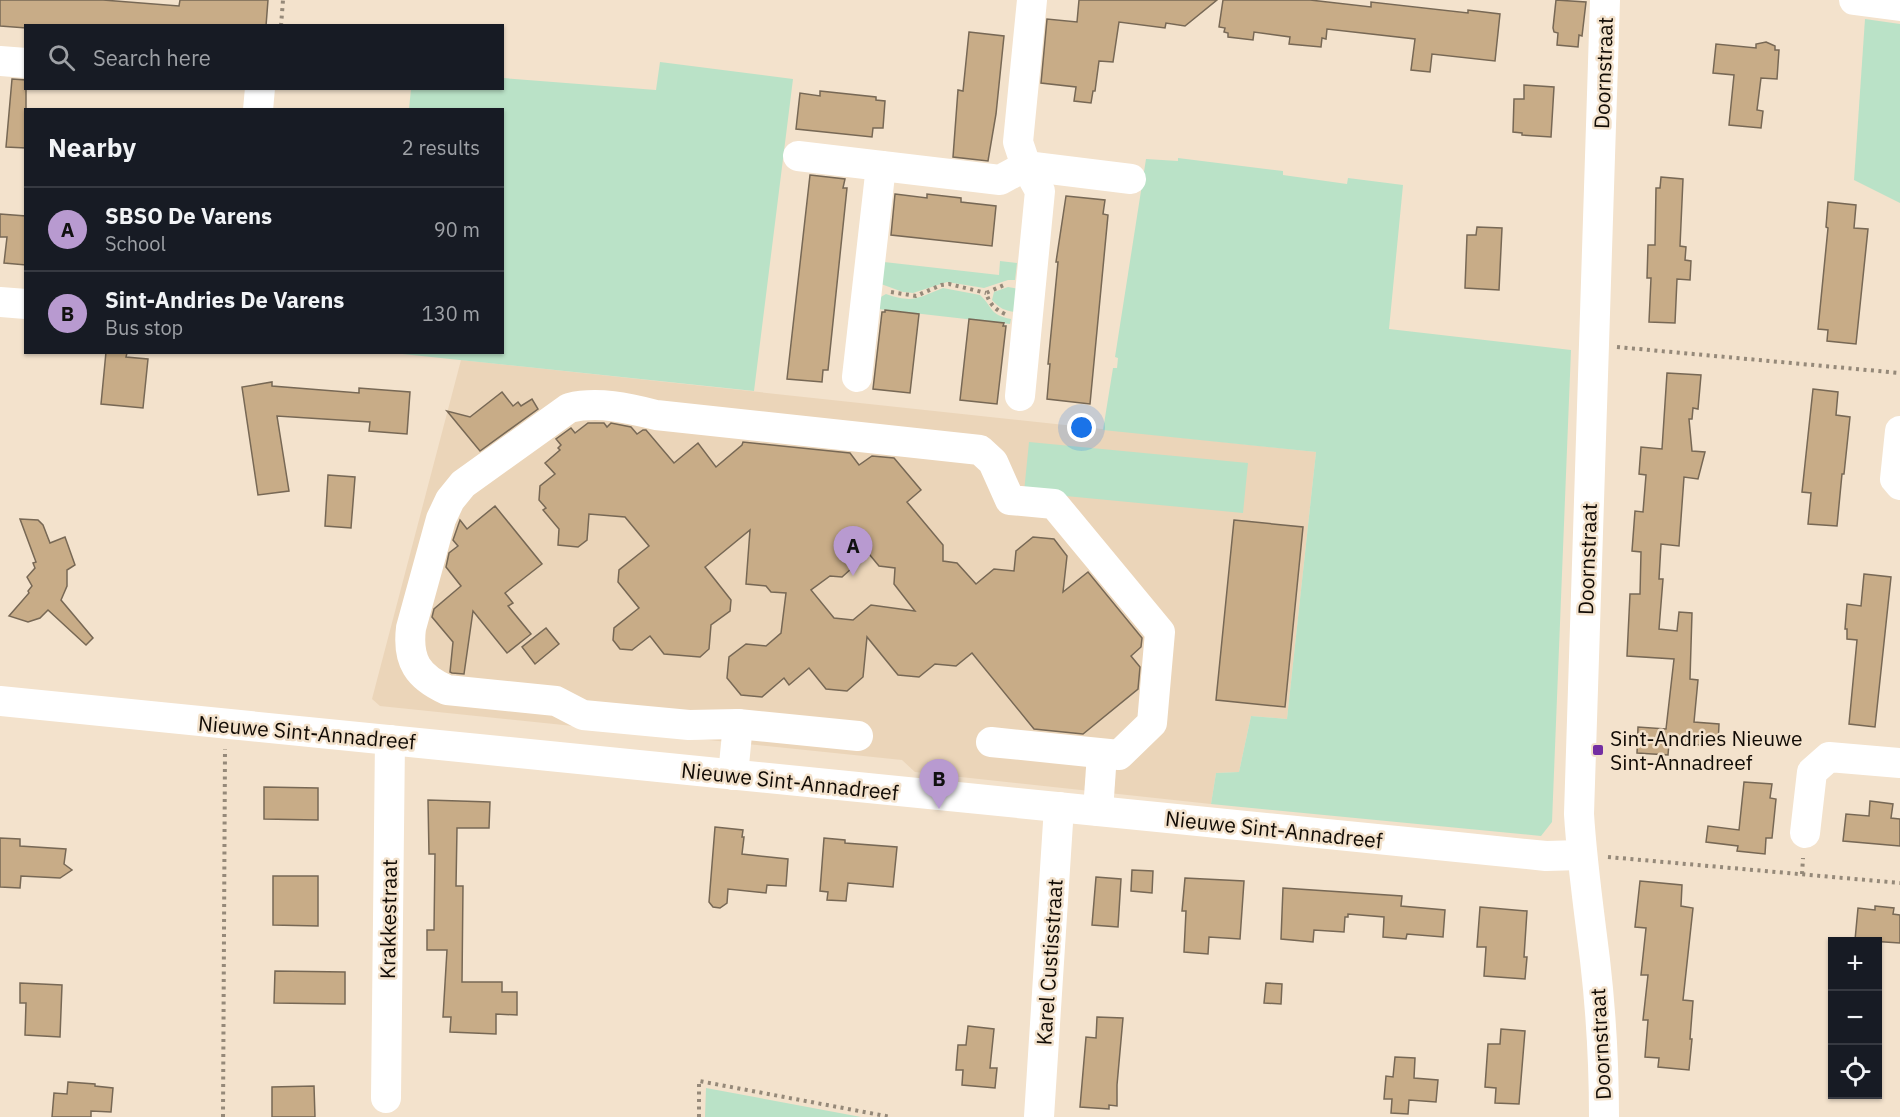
<!DOCTYPE html>
<html lang="en">
<head>
<meta charset="utf-8">
<style>
	:root { --surface:#171b24; --page:#242831; --text:#f1f3f6; --muted:#9ea1a6; --line:#363941; --accent:#b89ad0 }
	body { margin:0; font-family:"IBM Plex Sans",sans-serif; background:var(--page); color:var(--text) }
	.controls { position:absolute; right:18px; bottom:18px; display:grid; overflow:hidden; border-radius:0px; box-shadow:0 2px 4px #0004 }
	.controls button { width:54px; height:54px; display:grid; place-items:center; padding:0; border:0; border-bottom:2px solid var(--line); background:var(--surface); color:var(--text); font:30px sans-serif }
	.you { position:absolute; left:1082px; top:428px; width:21px; height:21px; margin:-15px; border:4px solid #fff; border-radius:50%; background:#1a73e8; box-shadow:0 0 0 9px #1a73e833 }
	.badge { display:grid; place-items:center; width:39px; height:39px; border-radius:50%; background:var(--accent); color:#111; font-size:20px; font-weight:700 }
	.pin { position:absolute; translate:-50% -50px; filter:drop-shadow(0 2px 3px #0008) }
	.pin::after { content:''; position:absolute; top:32px; width:21px; height:18px; background:inherit; clip-path:polygon(0 0,100% 0,50% 100%) }
	.list { margin:0; padding:0; list-style:none }
	h2 { display:flex; justify-content:space-between; align-items:center; height:78px; margin:0; padding:0 24px; font-size:26px }
	h2 small { font-size:20px; font-weight:400; color:var(--muted) }
	.list li { display:grid; grid-template-columns:39px 1fr auto; gap:18px; align-items:center; box-sizing:border-box; height:84px; padding:0 24px; border-top:2px solid var(--line) }
	.list b { display:block; font-size:22px; white-space:nowrap }
	.list p { margin:0; font-size:20px; white-space:nowrap; color:var(--muted) }
	.list em { font-size:20px; font-style:normal; color:var(--muted) }
	.icon { flex:none; width:33px; height:33px; fill:none; stroke:currentColor; stroke-width:2; stroke-linecap:round; stroke-linejoin:round }
	.map { position:relative; flex:none; width:1900px; height:1117px; overflow:hidden }
	.search { position:absolute; background:var(--surface); box-shadow:0 2px 4px #0004; left:24px; top:24px; width:480px; height:66px; display:flex; align-items:center; gap:15px; box-sizing:border-box; padding:0 21px; border-radius:0px; color:var(--muted); font-size:22px }
	.panel { position:absolute; background:var(--surface); box-shadow:0 2px 4px #0004; left:24px; top:108px; width:480px; height:246px; border-radius:0px }
	.map>svg:first-child { display:block }
</style>
</head>
<body>
<div class="map">
<svg width="1900" height="1117" viewBox="0 0 1900 1117">
	<rect width="100%" height="100%" fill="#f3e2cc"/>
	<polygon fill="#ebd5b9" points="461,360 1316,452 1287,719 1251,716 1239,772 1216,773 1211,804 915,772 902,760 380,706 372,699"/>
	<g fill="#bae2c7">
		<polygon points="1865,19 1900,24 1900,203 1854,180"/>
		<polygon points="660,62 793,79 754,391 393,353 502,352 502,110 409,109 411,89 502,88 503,78 656,90"/>
		<polygon points="1178,158 1283,171 1283,175 1347,184 1348,178 1403,185 1389,329 1571,350 1552,822 1541,836 1211,804 1216,773 1239,772 1251,716 1287,719 1316,452 1103,430 1113,368 1117,368 1118,358 1115,357 1146,159 1178,161"/>
		<polygon points="1000,261 1017,263 1015,280 1008,280 984,288 947,282 913,293 903,292 881,284 884,262 999,275"/>
		<path d="M1008,287L1020,289L1015,312C1005,311 999,308 992,300L994,292Z"/>
		<path d="M943,288L980,295C993,307 989,315 1011,319L1010,324L878,309L879,298L886,294C914,304 919,297 943,288Z"/>
		<polygon points="1029,442 1248,463 1243,513 1024,492"/>
		<polygon points="706,1088 861,1117 705,1117"/>
	</g>
	<g fill="#c8ac87" stroke="#776855" stroke-width="1.5" fill-rule="evenodd">
		<polygon points="0,0 103,0 179,6 180,0 268,0 266,26 26,26 26,28 0,26"/>
		<polygon points="1079,0 1217,0 1185,26 1166,23 1165,28 1119,22 1113,62 1099,61 1095,91 1093,91 1091,103 1074,101 1076,87 1041,83 1047,19 1077,22"/>
		<polygon points="1223,0 1310,0 1371,7 1371,2 1468,13 1468,10 1500,14 1495,61 1432,54 1430,72 1411,70 1415,39 1327,29 1326,39 1322,38 1321,47 1289,44 1290,37 1254,32 1253,40 1228,37 1228,33 1224,32 1225,28 1219,27"/>
		<polygon points="1556,0 1586,2 1582,36 1579,35 1578,47 1557,45 1558,33 1554,32 1553,28"/>
		<polygon points="969,32 1004,36 996,114 988,161 953,157 958,90 963,91"/>
		<polygon points="1766,42 1775,46 1775,50 1779,50 1777,79 1761,78 1757,110 1763,111 1761,128 1729,125 1734,75 1713,73 1716,44 1756,48 1756,44"/>
		<polygon points="12,79 26,80 26,148 6,147"/>
		<polygon points="1524,85 1554,87 1551,137 1522,135 1522,133 1513,132 1514,99 1524,99"/>
		<polygon points="820,91 876,97 876,100 885,101 883,128 873,128 872,137 796,129 800,93 820,96"/>
		<polygon points="810,175 845,179 843,188 847,188 828,370 823,370 822,382 787,379"/>
		<polygon points="1661,177 1683,179 1680,246 1686,247 1685,260 1691,261 1690,280 1677,279 1675,323 1649,322 1651,278 1647,278 1648,245 1655,245 1656,188 1660,188"/>
		<polygon points="895,194 927,198 927,194 961,198 961,202 996,206 992,246 891,235"/>
		<polygon points="1066,196 1105,200 1103,214 1108,215 1090,404 1047,399 1050,364 1048,364 1058,262 1056,262"/>
		<polygon points="1828,202 1856,205 1854,228 1868,229 1856,344 1827,341 1828,330 1818,329 1828,228 1826,227"/>
		<polygon points="0,214 26,216 26,265 4,263 7,237 0,237"/>
		<polygon points="1477,227 1502,228 1499,290 1465,288 1467,235 1476,235"/>
		<polygon points="885,310 919,314 910,393 873,389 882,312 885,312"/>
		<polygon points="969,319 1004,323 1003,326 1006,326 997,404 960,400"/>
		<polygon points="106,352 127,353 126,357 148,359 143,408 101,404"/>
		<polygon points="1667,373 1701,375 1698,409 1693,408 1692,419 1689,419 1692,451 1705,452 1698,479 1684,477 1679,546 1661,544 1659,579 1663,579 1659,629 1677,631 1679,612 1692,613 1690,679 1698,680 1694,722 1719,724 1718,746 1669,743 1668,755 1637,753 1638,727 1666,729 1674,659 1627,656 1630,594 1640,594 1641,552 1632,551 1635,511 1643,512 1646,475 1639,474 1641,447 1662,449"/>
		<polygon points="272,382 272,386 359,393 359,388 410,392 407,434 369,431 370,422 277,416 289,491 258,495 242,387"/>
		<polygon points="1813,389 1838,392 1836,415 1850,417 1844,474 1842,474 1837,526 1808,524 1811,493 1802,492"/>
		<polygon points="502,392 513,406 518,402 521,406 532,399 538,409 480,451 447,411 470,417"/>
		<path d="M588,423H604L607,427L611,423L631,427L637,434L643,430H646L674,463L698,443L716,467L742,445L743,442L850,453L859,465L872,456L894,458L921,490L907,502L943,545V561L957,563L976,584L994,569L1014,571L1016,551L1033,537L1054,539L1067,556L1063,592L1088,572L1142,638L1141,647L1131,656L1140,667L1138,689L1083,734L1034,729L972,653L956,666L935,664L919,677L898,675L867,637L863,677L847,691L826,689L809,668L789,685L784,678L762,697L741,695L727,678L729,657L746,644L766,646L781,633L786,593L771,592L766,586L746,584L750,530L705,567L731,600L730,611L711,625L709,649L700,657L664,654L650,636L632,650L620,649L613,640L614,628L639,608L618,582L619,570L649,546L625,517L589,514L587,540L578,547L558,545L559,529L543,510L546,508L539,500L540,486L555,474L545,463L560,450L558,448L561,445L556,439L571,428L575,433ZM855,537L879,566L895,568L894,584L915,611L871,605L853,620L834,618L811,590L830,576L842,577L851,569Z"/>
		<polygon points="328,475 355,477 351,528 325,526"/>
		<polygon points="495,506 542,564 505,593 513,603 508,606 531,634 507,653 473,611 464,674 452,673 450,672 453,642 432,617 434,609 461,586 446,567 449,553 458,546 453,540 460,520 467,529"/>
		<polygon points="20,519 38,520 43,525 50,543 65,537 75,565 67,570 67,586 61,600 93,638 86,645 48,610 40,618 28,622 9,616 29,593 28,591 32,586 27,577 35,568 33,563 36,562"/>
		<polygon points="1234,520 1303,527 1285,707 1216,700"/>
		<polygon points="1864,574 1891,577 1875,727 1849,724 1857,640 1847,639 1847,629 1845,629 1847,604 1861,606"/>
		<polygon points="546,628 559,644 535,664 522,647"/>
		<polygon points="1744,782 1772,784 1770,798 1776,799 1774,819 1772,838 1766,838 1765,854 1737,851 1738,846 1706,842 1708,826 1739,830"/>
		<polygon points="264,787 318,788 318,820 264,819"/>
		<polygon points="428,800 490,802 489,828 457,828 456,886 463,886 462,982 502,982 502,992 517,992 517,1015 496,1014 496,1034 450,1032 451,1017 443,1017 447,950 427,950 427,930 434,930 435,854 429,854"/>
		<polygon points="1870,801 1893,804 1891,818 1900,819 1900,846 1843,841 1846,814 1869,816"/>
		<polygon points="715,827 743,830 742,837 744,837 742,854 788,859 786,886 767,885 766,893 728,889 727,903 720,908 713,907 709,902"/>
		<polygon points="0,838 20,839 20,846 66,849 64,864 72,870 60,878 21,876 20,888 0,887"/>
		<polygon points="824,838 845,840 845,843 897,847 893,887 848,883 846,901 827,900 828,892 820,891"/>
		<polygon points="1132,870 1153,871 1152,893 1131,891"/>
		<polygon points="273,876 318,876 318,926 273,925"/>
		<polygon points="1096,877 1121,879 1118,927 1092,925"/>
		<polygon points="1185,878 1244,881 1240,939 1209,937 1208,954 1184,952 1186,911 1182,911"/>
		<polygon points="1640,881 1682,885 1681,906 1693,908 1683,1000 1693,1001 1690,1039 1692,1039 1689,1070 1658,1067 1659,1058 1645,1057 1648,1020 1643,1020 1648,975 1641,975 1646,928 1635,927"/>
		<polygon points="1283,888 1402,896 1401,906 1445,910 1443,937 1407,934 1406,939 1383,937 1384,917 1348,914 1348,917 1345,917 1344,932 1314,930 1313,942 1281,939"/>
		<polygon points="1875,906 1894,908 1893,914 1900,915 1900,943 1855,940 1858,908 1875,910"/>
		<polygon points="1480,907 1527,911 1524,957 1527,957 1525,979 1484,976 1486,947 1477,947"/>
		<polygon points="275,971 345,972 345,1004 274,1003"/>
		<polygon points="20,983 62,985 60,1037 25,1035 26,1003 20,1003"/>
		<polygon points="1266,983 1282,984 1281,1004 1264,1003"/>
		<polygon points="1097,1017 1123,1018 1117,1085 1117,1106 1109,1105 1109,1109 1080,1107 1086,1037 1096,1038"/>
		<polygon points="968,1026 994,1029 990,1068 997,1068 995,1088 962,1085 963,1070 956,1070 958,1045 966,1045"/>
		<polygon points="1501,1029 1525,1031 1519,1104 1495,1103 1496,1088 1485,1087 1488,1044 1500,1044"/>
		<polygon points="1395,1057 1415,1058 1414,1078 1438,1080 1436,1102 1409,1100 1408,1114 1391,1113 1392,1099 1384,1099 1386,1076 1393,1077"/>
		<polygon points="68,1082 95,1084 95,1086 113,1088 111,1112 91,1111 91,1117 52,1117 54,1093 67,1094"/>
		<polygon points="314,1086 315,1117 272,1117 272,1087"/>
	</g>
	<g fill="none" stroke-linecap="round" stroke-linejoin="round">
		<g stroke="#958979" stroke-width="4" stroke-dasharray="3 4.5" stroke-linecap="butt">
			<polyline points="281,26 283,0"/>
			<polyline points="891,292 916,296 941,285 949,284 986,293"/>
			<path d="M1005,314C994,309 990,304 986,293L1006,284"/>
			<polyline points="1617,347 1900,373"/>
			<polyline points="1608,857 1900,883"/>
			<polyline points="1802,874 1803,858"/>
			<polyline points="223,1117 225,749"/>
			<polyline points="699,1117 699,1081 891,1117"/>
		</g>
		<g stroke="#fff" stroke-width="30">
			<polyline points="1854,0 1900,6"/>
			<polyline points="0,61 26,63"/>
			<polyline points="258,110 260,88"/>
			<polyline points="798,156 1000,180 1026,166 1131,179"/>
			<polyline points="0,302 26,304"/>
			<polyline points="857,377 881,166"/>
			<polyline points="1020,396 1040,191 1026,166 1018,142 1032,0"/>
			<polyline points="1900,431 1895,479 1900,485"/>
			<polyline points="0,701 1457,847 1546,856 1581,855"/>
			<path d="M858,736L738,724L689,725L583,715L556,701L447,690C418,677 407,661 411,628L441,519L450,500L463,484L569,408C598,401 628,408 656,415L980,450L993,462L1010,500L1054,504L1160,632L1152,723L1119,755L991,742"/>
			<polyline points="733,775 738,724"/>
			<polyline points="1098,811 1102,754"/>
			<polyline points="1805,833 1812,772 1829,757 1900,763"/>
			<polyline points="386,1098 390,740"/>
			<polyline points="1039,1117 1059,807"/>
			<path d="M1604,1117C1604,1065 1601,1012 1595,960C1589,911 1582,863 1579,814L1605,0"/>
		</g>
	</g>
	<rect fill="#732ea2" stroke="#f3e2cc" stroke-width="2" x="1592" y="744" width="12" height="12" rx="3"/>
	<g text-anchor="middle" dominant-baseline="central" stroke-width="5" stroke-linejoin="round" paint-order="stroke">
		<g font-size="21" fill="#110b05" stroke="#f3e2cc">
			<text transform="translate(1603 73) rotate(-88)">Doornstraat</text>
			<text transform="translate(1587 559) rotate(-88)">Doornstraat</text>
			<text transform="translate(307 732) rotate(5)">Nieuwe Sint-Annadreef</text>
			<text transform="translate(790 781) rotate(6)">Nieuwe Sint-Annadreef</text>
			<text transform="translate(1274 829) rotate(6)">Nieuwe Sint-Annadreef</text>
			<text transform="translate(388 919) rotate(-89)">Krakkestraat</text>
			<text transform="translate(1049 962) rotate(-86)">Karel Custisstraat</text>
			<text transform="translate(1600 1044) rotate(-93)">Doornstraat</text>
		</g>
		<g font-size="21" fill="#110b05" stroke="#f3e2cc" text-anchor="start">
			<text x="1610" y="738">Sint-Andries Nieuwe<tspan x="1610" dy="24">Sint-Annadreef</tspan></text>
		</g>
	</g>
</svg>
<div class="controls">
<button>+</button>
<button>−</button>
<button><svg class="icon" aria-label="locate" viewBox="0 0 24 24"><circle cx="12" cy="12" r="6"/><path d="M12 2v4M12 18v4M2 12h4M18 12h4"/></svg></button>
</div>
<div class="you"></div>
<div class="pin badge" style="left:853px;top:576px">A</div>
<div class="pin badge" style="left:939px;top:809px">B</div>
<div class="search"><svg class="icon" aria-label="search" viewBox="0 0 24 24"><circle cx="10" cy="10" r="6"/><path d="M15 15l6 6"/></svg>Search here</div>
<section class="panel">
<h2>Nearby<small>2 results</small></h2>
<ul class="list">
<li><span class="badge">A</span><div><b>SBSO De Varens</b><p>School</p></div><em>90 m</em></li>
<li><span class="badge">B</span><div><b>Sint-Andries De Varens</b><p>Bus stop</p></div><em>130 m</em></li>
</ul>
</section>
</div>
</body>
</html>
